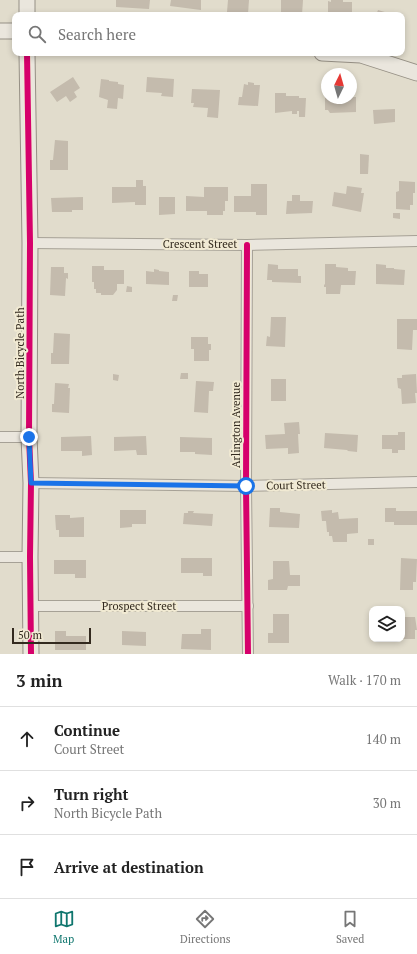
<!DOCTYPE html>
<html lang="en">
<head>
<meta charset="utf-8">
<style>
	:root { --surface:#fff; --page:#f6f6f6; --text:#222; --muted:#767676; --line:#e0e0e0; --accent:#0f766e }
	body { margin:0; font-family:"PT Serif",serif; background:var(--page); color:var(--text) }
	.controls { position:absolute; right:12px; bottom:12px; display:grid; overflow:hidden; border-radius:8px; box-shadow:0 2px 6px #0003 }
	.controls button { width:36px; height:36px; display:grid; place-items:center; padding:0; border:0; border-bottom:1px solid var(--line); background:var(--surface); color:var(--text); font:20px sans-serif }
	.compass { position:absolute; left:321px; top:68px; width:36px; height:36px; border-radius:50%; background:var(--surface); box-shadow:0 2px 6px #0003; rotate:5deg }
	.scale { position:absolute; left:12px; bottom:10px; width:79px; box-sizing:border-box; padding-left:4px; border:2px solid #332a1f; border-top:0; font-size:11px; line-height:14px; white-space:nowrap; color:#332a1f; -webkit-text-stroke:3px #f1ead3; paint-order:stroke }
	.stop { position:absolute; width:12px; height:12px; margin:-9px; border:3px solid #1a73e8; border-radius:50%; background:#fff }
	.stop.end { background:#1a73e8; border-color:#fff; box-shadow:0 1px 4px #0008 }
	.list { margin:0; padding:0; list-style:none }
	h2 { display:flex; justify-content:space-between; align-items:center; height:52px; margin:0; padding:0 16px; font-size:17px }
	h2 small { font-size:13px; font-weight:400; color:var(--muted) }
	.list li { display:grid; grid-template-columns:26px 1fr auto; gap:12px; align-items:center; box-sizing:border-box; height:64px; padding:0 16px; border-top:1px solid var(--line) }
	.list b { display:block; font-size:15px; white-space:nowrap }
	.list p { margin:0; font-size:13px; white-space:nowrap; color:var(--muted) }
	.list em { font-size:13px; font-style:normal; color:var(--muted) }
	.icon { flex:none; width:22px; height:22px; fill:none; stroke:currentColor; stroke-width:2; stroke-linecap:round; stroke-linejoin:round }
	.map { position:relative; flex:none; width:417px; height:654px; overflow:hidden }
	.search { position:absolute; background:var(--surface); box-shadow:0 2px 6px #0003; left:12px; right:12px; top:12px; height:44px; display:flex; align-items:center; gap:10px; box-sizing:border-box; padding:0 14px; border-radius:8px; color:var(--muted); font-size:15px }
	.sheet { height:244px; background:var(--surface) }
	nav { display:flex; justify-content:space-around; align-items:center; box-sizing:border-box; height:56px; border-top:1px solid var(--line); background:var(--surface); font-size:11px; color:var(--muted) }
	nav a { display:grid; justify-items:center; gap:2px }
	nav .on { color:var(--accent) }
	.map>svg:first-child { display:block }
</style>
</head>
<body>
<div class="map">
<svg width="417" height="654" viewBox="0 0 417 654">
	<rect width="100%" height="100%" fill="#e1dccc"/>
	<g fill="#c4bbad">
		<polygon points="116,0 150,0 149,9 116,7"/>
		<polygon points="171,0 201,0 201,10 170,6"/>
		<polygon points="228,0 249,0 248,14 227,12"/>
		<polygon points="281,0 303,0 302,15 281,14"/>
		<polygon points="331,0 343,0 343,2 352,2 352,15 328,15 328,1 331,2"/>
		<polygon points="378,10 395,15 376,15"/>
		<polygon points="73,77 80,88 74,92 77,97 70,102 66,96 57,102 50,92"/>
		<polygon points="147,77 174,79 173,97 161,96 162,93 146,92"/>
		<polygon points="101,79 109,80 109,81 118,82 118,84 124,85 123,99 118,98 117,109 107,108 108,100 99,97"/>
		<polygon points="248,82 254,83 254,85 260,85 258,106 238,105 239,97 242,97 244,84 248,85"/>
		<polygon points="192,89 220,90 218,118 207,117 208,108 193,107 194,103 191,103"/>
		<polygon points="275,93 286,93 286,96 299,96 299,98 306,98 305,117 299,117 299,111 297,111 297,114 292,114 292,111 275,113"/>
		<polygon points="325,97 351,98 351,97 356,97 356,112 330,113 328,110 325,110"/>
		<polygon points="395,109 395,122 374,124 373,110"/>
		<polygon points="55,140 68,141 68,170 50,170 50,160 53,160"/>
		<polygon points="360,154 369,155 368,174 360,174"/>
		<polygon points="136,180 143,180 143,186 146,186 146,205 135,205 135,202 112,203 112,187 136,187"/>
		<polygon points="399,181 415,182 415,193 413,193 413,205 410,205 410,210 396,209 396,192 399,191"/>
		<polygon points="251,184 267,184 267,215 256,215 256,212 234,212 234,196 251,196"/>
		<polygon points="347,186 362,188 361,193 364,193 361,212 332,206 334,192 346,194"/>
		<polygon points="204,187 228,187 228,201 225,201 225,211 223,211 223,215 207,215 207,211 186,211 186,196 204,197"/>
		<polygon points="292,195 300,195 300,201 313,201 312,213 286,214 287,201 292,201"/>
		<polygon points="83,197 83,210 72,210 72,212 52,212 51,198"/>
		<polygon points="159,197 175,197 175,214 159,215"/>
		<polygon points="393,213 400,213 400,219 393,218"/>
		<polygon points="268,264 278,265 278,269 298,269 298,276 301,276 301,283 272,282 272,280 267,280"/>
		<polygon points="325,264 336,264 336,267 348,268 348,271 356,271 355,285 341,285 340,294 326,294 326,287 324,287 324,284 325,285"/>
		<polygon points="376,264 386,265 386,268 394,268 394,269 405,270 404,285 376,284"/>
		<polygon points="92,266 104,266 104,270 124,270 124,284 117,284 117,290 113,295 101,295 101,293 96,293 96,289 94,289 94,282 92,282"/>
		<polygon points="51,267 64,267 64,273 68,273 68,279 66,278 65,296 50,295"/>
		<polygon points="154,269 159,270 159,271 169,272 169,285 146,284 146,271 154,272"/>
		<polygon points="189,271 199,271 199,274 208,274 208,287 189,287"/>
		<polygon points="127,286 132,287 132,292 126,292"/>
		<polygon points="173,295 178,295 177,301 172,301"/>
		<polygon points="271,317 286,317 285,347 266,346 267,336 270,337"/>
		<polygon points="397,319 417,319 417,330 413,330 412,350 397,349"/>
		<polygon points="54,333 70,334 69,364 51,364 51,353 53,353"/>
		<polygon points="191,337 208,337 208,344 211,344 211,350 209,350 209,361 194,361 194,349 191,349"/>
		<polygon points="181,373 188,373 188,379 180,379"/>
		<polygon points="113,374 119,375 118,381 113,380"/>
		<polygon points="416,374 417,393 415,393 416,403 402,404 401,389 398,388 397,378 402,378 402,375"/>
		<rect x="271" y="379" width="15" height="22"/>
		<polygon points="196,381 214,382 213,391 209,391 208,413 194,412"/>
		<polygon points="55,383 69,384 68,388 70,388 69,413 52,412 52,404 54,404"/>
		<polygon points="299,422 300,434 298,434 299,453 288,454 288,448 266,449 265,435 285,434 284,423"/>
		<polygon points="398,432 405,432 405,450 398,450 398,453 392,453 392,449 382,449 382,435 398,435"/>
		<polygon points="325,433 358,435 357,452 348,451 347,450 324,448"/>
		<polygon points="91,436 92,455 82,456 82,451 61,451 61,437"/>
		<polygon points="146,436 147,455 137,455 136,450 114,451 114,437"/>
		<polygon points="180,437 212,438 212,455 195,454 195,452 180,452"/>
		<polygon points="270,508 280,508 280,512 300,514 299,528 269,527"/>
		<polygon points="385,508 396,508 396,511 417,511 417,525 394,525 394,522 385,522"/>
		<polygon points="120,510 146,510 146,524 132,524 132,527 120,528"/>
		<polygon points="332,510 332,513 338,512 339,519 358,518 358,533 347,534 347,542 333,542 332,536 329,536 329,532 327,532 326,521 322,521 321,511"/>
		<polygon points="188,511 194,511 193,513 213,514 212,526 183,524 184,513 188,513"/>
		<polygon points="55,515 70,515 70,518 84,517 84,537 59,537 59,530 56,530"/>
		<rect x="368" y="539" width="6" height="6"/>
		<polygon points="181,558 212,558 212,576 203,576 203,573 181,573"/>
		<polygon points="401,558 417,559 416,582 413,582 413,590 400,590"/>
		<polygon points="54,560 86,560 86,578 75,578 75,574 54,574"/>
		<polygon points="273,561 289,561 290,575 300,575 300,586 288,586 287,590 268,590 268,580 273,579"/>
		<polygon points="273,614 289,614 289,643 268,643 268,633 273,633"/>
		<polygon points="402,617 415,617 417,630 415,630 415,639 402,639"/>
		<polygon points="201,629 211,629 211,650 181,649 182,634 201,634"/>
		<polygon points="55,631 66,631 66,636 86,636 86,650 55,650"/>
		<polygon points="122,631 146,632 146,646 122,645"/>
	</g>
	<g fill="none" stroke-linecap="round" stroke-linejoin="round">
		<defs>
			<g id="street">
				<polyline points="30,243 247,245 417,241"/>
				<polyline points="247,245 246,486 248,654"/>
				<polyline points="0,437 29,437"/>
				<polyline points="31,483 246,486 417,482"/>
				<polyline points="0,557 30,557"/>
				<polyline points="30,606 248,606"/>
			</g>
			<g id="secondary">
				<polyline points="27,15 27,0"/>
				<polyline points="0,31 15,31"/>
				<polyline points="27,53 30,243 29,437 31,483 30,557 31,654"/>
				<polyline points="322,53 361,55 417,73"/>
			</g>
		</defs>
		<use href="#street" stroke="#a6a196" stroke-width="12"/>
		<use href="#secondary" stroke="#969085" stroke-width="17"/>
		<use href="#street" stroke="#eae6dd" stroke-width="10"/>
		<use href="#secondary" stroke="#eae6dd" stroke-width="15"/>
		<defs>
			<g id="cycleway">
				<polyline points="27,53 30,243 29,437 31,483 30,557 31,654"/>
				<polyline points="247,245 246,486 248,654"/>
			</g>
		</defs>
		<use href="#cycleway" stroke="#f1ead3" stroke-width="8"/>
		<use href="#cycleway" stroke="#d6006c" stroke-width="6"/>
	</g>
	<g fill="none" stroke-linecap="round" stroke-linejoin="round">
		<polyline stroke="#1a73e8" stroke-width="5" points="29,437 31,483 246,486"/>
	</g>
	<g text-anchor="middle" dominant-baseline="central" stroke-width="4" stroke-linejoin="round" paint-order="stroke">
		<g font-size="11" fill="#332a1f" stroke="#f1ead3">
			<text x="200" y="244">Crescent Street</text>
			<text transform="translate(20 353) rotate(-90)">North Bicycle Path</text>
			<text transform="translate(236 425) rotate(-90)">Arlington Avenue</text>
			<text transform="translate(296 485) rotate(-1)">Court Street</text>
			<text x="139" y="606">Prospect Street</text>
		</g>
	</g>
</svg>
<div class="controls">
<button><svg class="icon" aria-label="layers" viewBox="0 0 24 24"><path d="M12 4l9 5-9 5-9-5zM3 14l9 5 9-5"/></svg></button>
</div>
<svg class="compass" viewBox="-18 -18 36 36"><path d="M0-13l5 13h-10z" fill="#e53935"/><path d="M0 13l5-13h-10z" fill="#767676"/></svg>
<div class="scale">50 m</div>
<div class="stop" style="left:246px;top:486px"></div>
<div class="stop end" style="left:29px;top:437px"></div>
<div class="search"><svg class="icon" aria-label="search" viewBox="0 0 24 24"><circle cx="10" cy="10" r="6"/><path d="M15 15l6 6"/></svg>Search here</div>
</div>
<section class="sheet">
<h2>3 min<small>Walk · 170 m</small></h2>
<ul class="list">
<li><svg class="icon" aria-label="ahead" viewBox="0 0 24 24"><path d="M12 20V5M6 11l6-6 6 6"/></svg><div><b>Continue</b><p>Court Street</p></div><em>140 m</em></li>
<li><svg class="icon" aria-label="right" viewBox="0 0 24 24"><path d="M7 20v-9h11M14 6l5 5-5 5"/></svg><div><b>Turn right</b><p>North Bicycle Path</p></div><em>30 m</em></li>
<li><svg class="icon" aria-label="arrive" viewBox="0 0 24 24"><path d="M6 21V4h12l-3 4 3 4H6"/></svg><div><b>Arrive at destination</b></div></li>
</ul>
</section>
<nav>
<a class="on"><svg class="icon" aria-label="map" viewBox="0 0 24 24"><path d="M3 6l6-2 6 2 6-2v14l-6 2-6-2-6 2zM9 4v14M15 6v14"/></svg>Map</a>
<a><svg class="icon" aria-label="directions" viewBox="0 0 24 24"><path d="M12 3l9 9-9 9-9-9zM9 14v-3h6M13 9l2 2-2 2"/></svg>Directions</a>
<a><svg class="icon" aria-label="saved" viewBox="0 0 24 24"><path d="M7 4h10v16l-5-4-5 4z"/></svg>Saved</a>
</nav>
</body>
</html>
